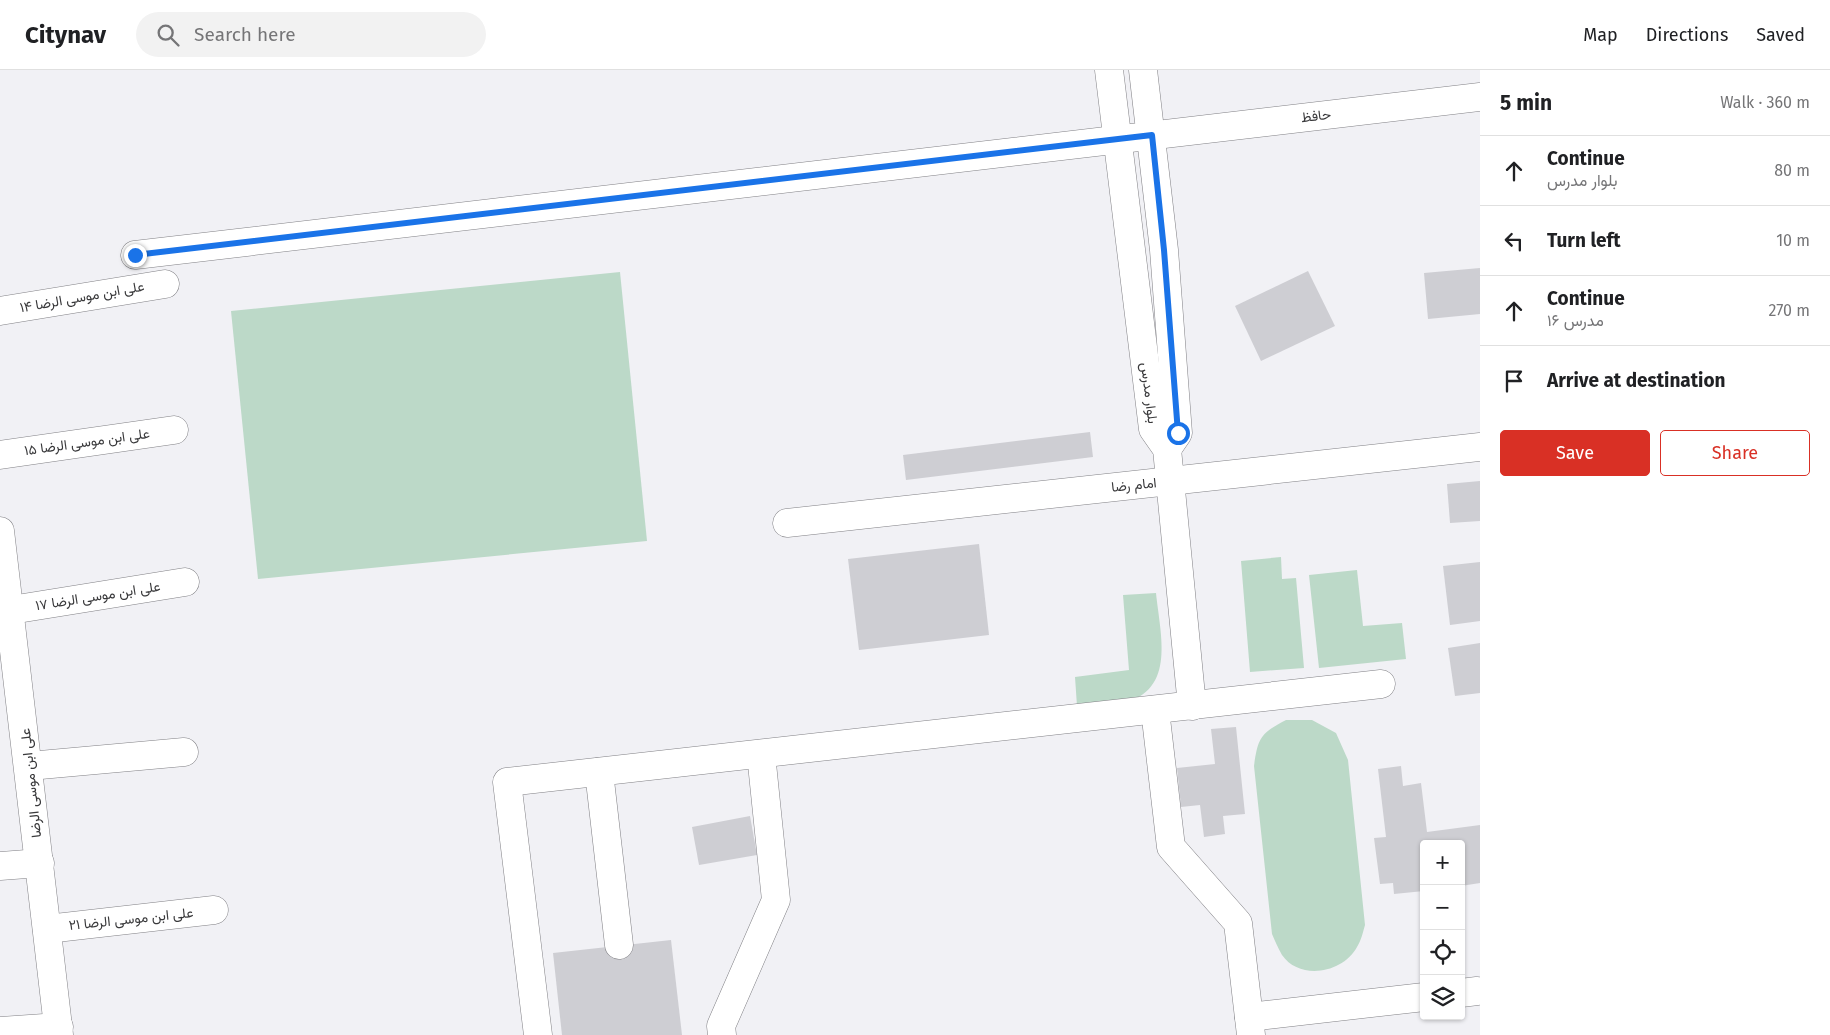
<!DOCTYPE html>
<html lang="en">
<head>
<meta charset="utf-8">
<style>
	:root { --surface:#fff; --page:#f2f2f2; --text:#202124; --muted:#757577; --line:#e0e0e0; --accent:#d93025 }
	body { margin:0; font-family:"Fira Sans",Vazirmatn,sans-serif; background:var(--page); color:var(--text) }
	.controls { position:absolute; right:15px; bottom:15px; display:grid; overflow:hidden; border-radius:5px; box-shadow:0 1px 4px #0004 }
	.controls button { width:45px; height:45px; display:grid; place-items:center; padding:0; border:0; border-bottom:1px solid var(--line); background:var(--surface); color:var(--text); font:25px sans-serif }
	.stop { position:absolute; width:15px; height:15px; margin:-11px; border:4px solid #1a73e8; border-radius:50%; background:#fff }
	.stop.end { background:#1a73e8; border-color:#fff; box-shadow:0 1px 5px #0008 }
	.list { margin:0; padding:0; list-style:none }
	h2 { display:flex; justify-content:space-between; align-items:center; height:65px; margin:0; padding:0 20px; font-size:21px }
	h2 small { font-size:16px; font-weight:400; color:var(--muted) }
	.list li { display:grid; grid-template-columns:32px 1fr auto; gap:15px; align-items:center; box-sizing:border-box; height:70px; padding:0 20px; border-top:1px solid var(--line) }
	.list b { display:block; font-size:19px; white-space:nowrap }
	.list p { margin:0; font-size:16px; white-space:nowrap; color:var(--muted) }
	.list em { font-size:16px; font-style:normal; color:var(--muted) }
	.actions { display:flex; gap:10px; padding:15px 20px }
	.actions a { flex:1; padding:11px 0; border:1px solid var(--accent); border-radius:5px; text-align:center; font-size:18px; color:var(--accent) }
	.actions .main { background:var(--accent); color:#fff }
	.icon { flex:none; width:28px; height:28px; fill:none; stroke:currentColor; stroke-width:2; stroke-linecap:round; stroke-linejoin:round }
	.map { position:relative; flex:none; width:1480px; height:965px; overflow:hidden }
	header { display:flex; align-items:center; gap:30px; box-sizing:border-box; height:70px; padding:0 25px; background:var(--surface); border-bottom:1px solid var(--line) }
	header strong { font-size:24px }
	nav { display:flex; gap:28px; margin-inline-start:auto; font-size:18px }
	.search { width:350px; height:45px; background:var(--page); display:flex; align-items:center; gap:12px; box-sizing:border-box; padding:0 18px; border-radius:28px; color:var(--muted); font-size:19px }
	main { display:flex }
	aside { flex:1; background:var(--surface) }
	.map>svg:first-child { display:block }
</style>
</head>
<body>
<header>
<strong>Citynav</strong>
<div class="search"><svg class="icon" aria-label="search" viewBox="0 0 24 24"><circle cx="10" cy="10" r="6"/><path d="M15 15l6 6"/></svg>Search here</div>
<nav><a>Map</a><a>Directions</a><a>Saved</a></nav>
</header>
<main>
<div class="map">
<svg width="1480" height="965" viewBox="0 0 1480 965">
	<rect width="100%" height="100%" fill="#f1f1f5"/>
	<g fill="#bcd9c8">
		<polygon points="620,202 647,471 258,509 231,241"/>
		<polygon points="1281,487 1282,509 1296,508 1304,598 1250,602 1241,491"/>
		<polygon points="1357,500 1363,556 1402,553 1406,589 1319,598 1309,505"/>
		<path d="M1156,523C1160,564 1177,620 1123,633C1108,636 1091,635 1077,636L1075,607L1129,600L1123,525Z"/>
		<path d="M1286,650H1312L1336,663L1348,690L1365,855C1363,862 1361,871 1357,877C1343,903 1300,911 1282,885C1278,878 1275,871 1272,864L1254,696C1258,667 1261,663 1286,650Z"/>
	</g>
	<g fill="#ceced3">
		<polygon points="1480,198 1480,244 1428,249 1424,203"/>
		<polygon points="1308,201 1335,256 1261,291 1235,236"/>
		<polygon points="1090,362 1093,387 906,410 903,385"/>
		<polygon points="1480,411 1480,451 1450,453 1447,414"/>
		<polygon points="979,474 989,565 859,580 848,489"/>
		<polygon points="1480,492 1480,551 1450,555 1443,496"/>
		<polygon points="1480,573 1480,623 1455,626 1448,578"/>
		<polygon points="1236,657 1245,744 1223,746 1225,764 1204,767 1200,735 1181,737 1177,698 1215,694 1211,659"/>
		<polygon points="1401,696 1403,716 1421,713 1427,762 1480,755 1480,813 1461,816 1461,774 1424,774 1424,821 1394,824 1393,813 1380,814 1374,768 1386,767 1378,699"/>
		<polygon points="750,746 757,785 699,795 692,757"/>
		<polygon points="671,870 682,965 562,965 553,883"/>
	</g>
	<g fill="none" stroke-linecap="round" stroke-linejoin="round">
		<defs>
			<g id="minor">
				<polyline points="1109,0 1153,359 1167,379 1192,636"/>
				<polyline points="1143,0 1164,180 1178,363 1167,379"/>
				<polyline points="135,185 1480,27"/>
				<polyline points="0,241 165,214"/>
				<polyline points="0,385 174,360"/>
				<polyline points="787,453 1480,377"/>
				<polyline points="0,461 59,965"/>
				<polyline points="11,540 185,512"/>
				<polyline points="1155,640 1171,777 1238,853 1251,965"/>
				<polyline points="29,696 184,682"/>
				<polyline points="599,702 619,875"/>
				<polyline points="0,796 40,793"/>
				<polyline points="47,859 214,840"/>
				<polyline points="1461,923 1477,921"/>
				<polyline points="1249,947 1424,927"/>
				<polyline points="0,961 59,957"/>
				<polyline points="538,965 507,712 1381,614"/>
				<polyline points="722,965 721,956 776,830 761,684"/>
			</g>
		</defs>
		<use href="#minor" stroke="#818085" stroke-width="29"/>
		<use href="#minor" stroke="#fff" stroke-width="28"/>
	</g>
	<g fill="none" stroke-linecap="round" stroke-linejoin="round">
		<polyline stroke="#1a73e8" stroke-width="6" points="135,185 1152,65 1164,180 1178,363"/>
	</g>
	<g text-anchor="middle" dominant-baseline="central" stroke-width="5" stroke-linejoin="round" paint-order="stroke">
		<g font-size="14" fill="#39393b" stroke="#fff">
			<text transform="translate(1316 46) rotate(-7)">حافظ</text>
			<text transform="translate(82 227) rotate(-10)">علی ابن موسی الرضا ۱۴</text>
			<text transform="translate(1149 323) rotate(83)">بلوار مدرس</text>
			<text transform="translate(87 372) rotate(-8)">علی ابن موسی الرضا ۱۵</text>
			<text transform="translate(1134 415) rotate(-6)">امام رضا</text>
			<text transform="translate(98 526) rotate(-9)">علی ابن موسی الرضا ۱۷</text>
			<text transform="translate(31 713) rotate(-96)">علی ابن موسی الرضا</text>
			<text transform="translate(131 849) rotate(-6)">علی ابن موسی الرضا ۲۱</text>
		</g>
	</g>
</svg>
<div class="controls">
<button>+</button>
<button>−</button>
<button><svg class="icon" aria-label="locate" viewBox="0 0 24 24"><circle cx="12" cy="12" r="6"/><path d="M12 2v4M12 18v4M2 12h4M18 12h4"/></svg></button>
<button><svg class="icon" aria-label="layers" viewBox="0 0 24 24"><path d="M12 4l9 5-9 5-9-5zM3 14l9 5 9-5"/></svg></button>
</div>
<div class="stop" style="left:1178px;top:363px"></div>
<div class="stop end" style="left:135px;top:185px"></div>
</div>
<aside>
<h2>5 min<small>Walk · 360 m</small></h2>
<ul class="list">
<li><svg class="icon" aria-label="ahead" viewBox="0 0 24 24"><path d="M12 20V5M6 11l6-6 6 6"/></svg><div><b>Continue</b><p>بلوار مدرس</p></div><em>80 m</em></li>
<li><svg class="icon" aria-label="left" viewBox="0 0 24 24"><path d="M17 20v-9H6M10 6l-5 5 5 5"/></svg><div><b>Turn left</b></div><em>10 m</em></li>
<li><svg class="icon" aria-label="ahead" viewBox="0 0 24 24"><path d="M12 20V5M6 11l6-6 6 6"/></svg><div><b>Continue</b><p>مدرس ۱۶</p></div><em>270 m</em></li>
<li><svg class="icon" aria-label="arrive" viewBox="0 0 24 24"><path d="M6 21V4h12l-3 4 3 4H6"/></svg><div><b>Arrive at destination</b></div></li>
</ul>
<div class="actions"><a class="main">Save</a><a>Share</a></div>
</aside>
</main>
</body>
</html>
